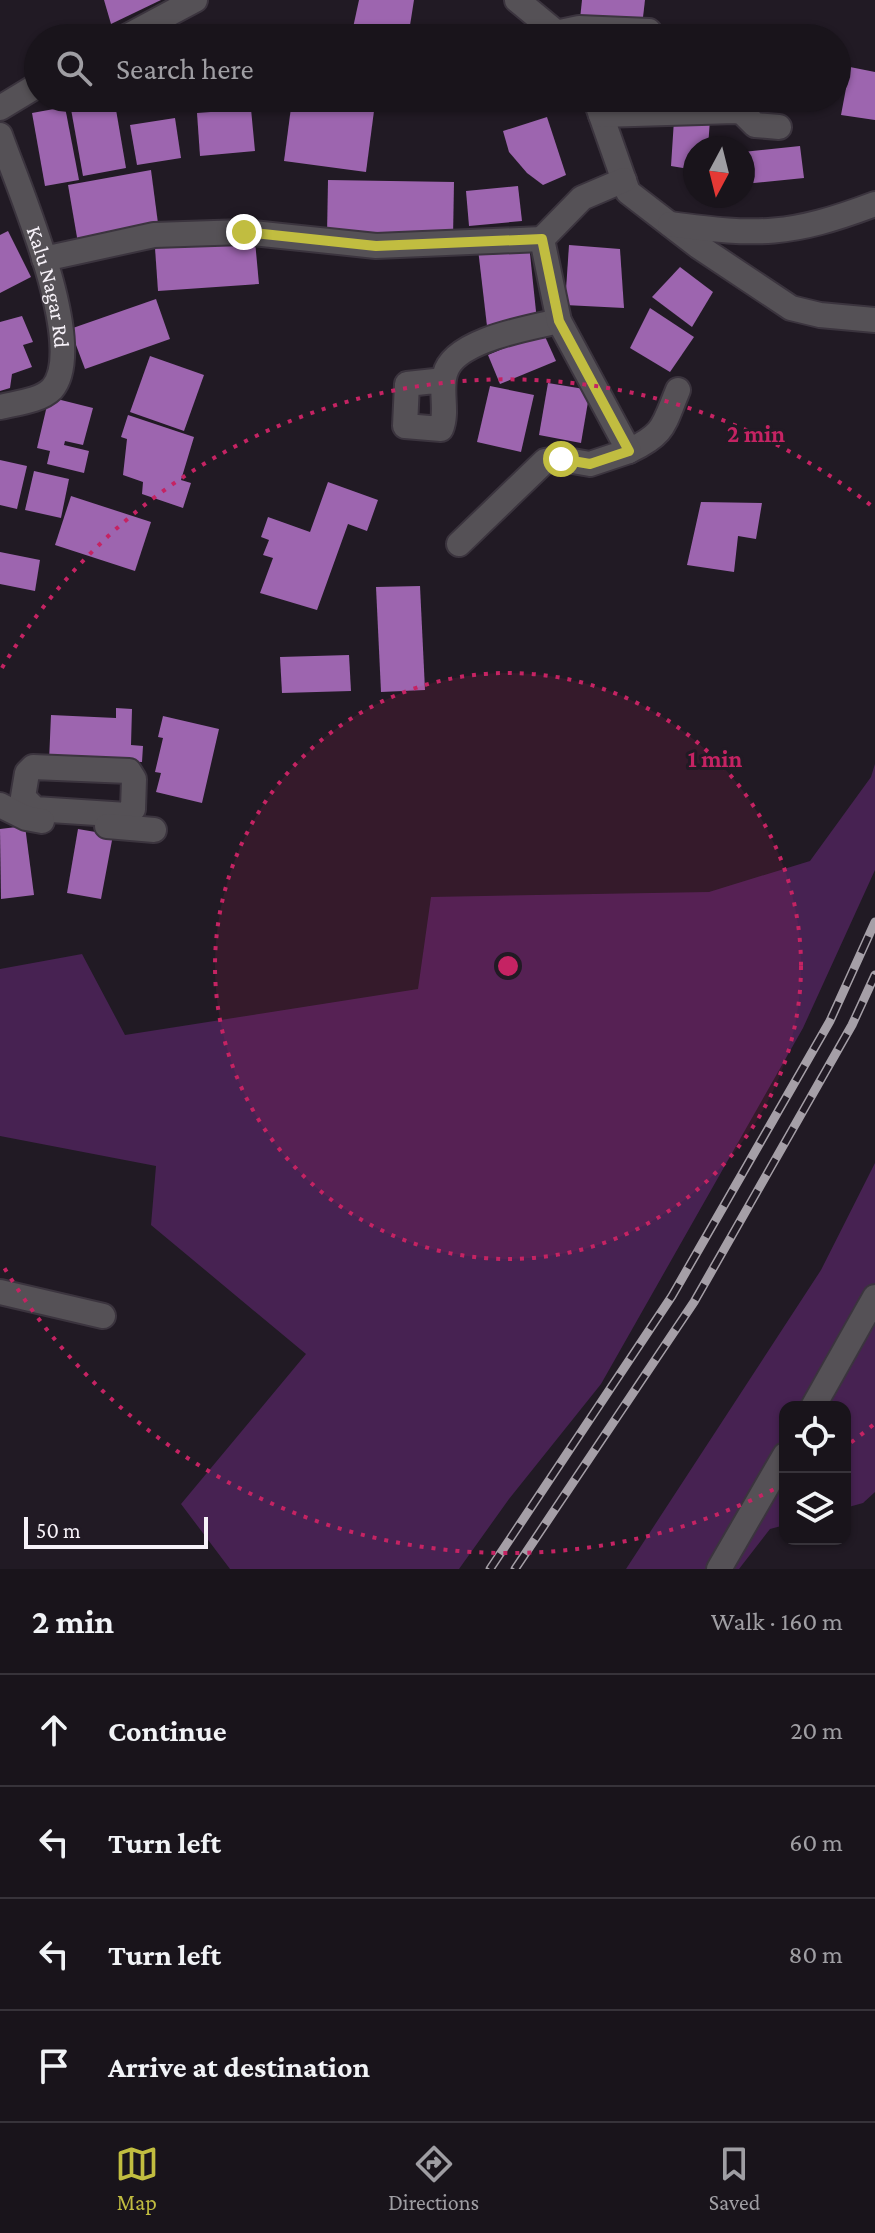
<!DOCTYPE html>
<html lang="en">
<head>
<meta charset="utf-8">
<style>
	:root { --surface:#19141b; --page:#262128; --text:#f1f3f6; --muted:#9f9ea3; --line:#37333a; --accent:#c1bd40 }
	body { margin:0; font-family:"Crimson Pro",serif; background:var(--page); color:var(--text) }
	.controls { position:absolute; right:24px; bottom:24px; display:grid; overflow:hidden; border-radius:16px; box-shadow:0 2px 6px #0004 }
	.controls button { width:72px; height:72px; display:grid; place-items:center; padding:0; border:0; border-bottom:2px solid var(--line); background:var(--surface); color:var(--text); font:40px sans-serif }
	.compass { position:absolute; left:683px; top:136px; width:72px; height:72px; border-radius:50%; background:var(--surface); box-shadow:0 2px 6px #0004; rotate:187deg }
	.scale { position:absolute; left:24px; bottom:20px; width:184px; box-sizing:border-box; padding-left:8px; border:4px solid #f7f2f9; border-top:0; font-size:22px; line-height:28px; white-space:nowrap; color:#f7f2f9; -webkit-text-stroke:6px #211a24; paint-order:stroke }
	.stop { position:absolute; width:24px; height:24px; margin:-18px; border:6px solid #c1bd40; border-radius:50%; background:#fff }
	.stop.end { background:#c1bd40; border-color:#fff; box-shadow:0 2px 8px #0008 }
	.list { margin:0; padding:0; list-style:none }
	h2 { display:flex; justify-content:space-between; align-items:center; height:104px; margin:0; padding:0 32px; font-size:34px }
	h2 small { font-size:26px; font-weight:400; color:var(--muted) }
	.list li { display:grid; grid-template-columns:52px 1fr auto; gap:24px; align-items:center; box-sizing:border-box; height:112px; padding:0 32px; border-top:2px solid var(--line) }
	.list b { display:block; font-size:30px; white-space:nowrap }
	.list em { font-size:26px; font-style:normal; color:var(--muted) }
	.icon { flex:none; width:44px; height:44px; fill:none; stroke:currentColor; stroke-width:2; stroke-linecap:round; stroke-linejoin:round }
	.map { position:relative; flex:none; width:875px; height:1569px; overflow:hidden }
	.search { position:absolute; background:var(--surface); box-shadow:0 2px 6px #0004; left:24px; right:24px; top:24px; height:88px; display:flex; align-items:center; gap:20px; box-sizing:border-box; padding:0 28px; border-radius:44px; color:var(--muted); font-size:30px }
	.sheet { height:552px; background:var(--surface) }
	nav { display:flex; justify-content:space-around; align-items:center; box-sizing:border-box; height:112px; border-top:2px solid var(--line); background:var(--surface); font-size:22px; color:var(--muted) }
	nav a { display:grid; justify-items:center; gap:4px }
	nav .on { color:var(--accent) }
	.map>svg:first-child { display:block }
</style>
</head>
<body>
<div class="map">
<svg width="875" height="1569" viewBox="0 0 875 1569">
	<rect width="100%" height="100%" fill="#211a24"/>
	<g fill="#472252">
		<polygon points="875,764 875,870 803,1028 601,1384 509,1499 459,1569 230,1569 181,1504 306,1354 151,1225 156,1166 0,1136 0,969 82,954 125,1035 418,989 431,897 709,892 810,861 871,777"/>
		<polygon points="875,1163 875,1492 863,1503 845,1508 845,1407 785,1407 785,1525 770,1529 739,1569 626,1569 821,1270"/>
	</g>
	<g fill="#9d65af">
		<polygon points="104,0 161,0 111,24"/>
		<polygon points="359,0 414,0 408,38 351,37"/>
		<polygon points="582,0 645,0 642,26 580,19"/>
		<polygon points="850,67 875,72 875,120 841,115"/>
		<polygon points="69,98 114,98 126,168 83,176"/>
		<polygon points="149,98 190,98 190,99 152,108"/>
		<polygon points="292,100 374,111 366,172 284,161"/>
		<polygon points="65,107 79,180 45,186 32,113"/>
		<polygon points="251,109 255,151 200,156 197,113"/>
		<polygon points="547,117 566,175 543,185 527,173 509,152 503,131"/>
		<polygon points="175,118 181,158 137,165 130,125"/>
		<polygon points="710,119 708,148 695,148 695,170 671,166 674,120"/>
		<polygon points="800,146 804,178 744,184 743,152"/>
		<polygon points="151,170 159,231 78,243 68,185"/>
		<polygon points="328,180 454,182 453,238 327,235"/>
		<polygon points="518,186 522,221 469,226 466,191"/>
		<polygon points="8,231 31,277 0,293 0,235"/>
		<polygon points="255,241 259,284 158,291 155,248"/>
		<polygon points="529,244 537,321 487,326 478,249"/>
		<polygon points="569,245 620,249 624,308 565,305"/>
		<polygon points="680,267 713,292 692,327 652,297"/>
		<polygon points="156,299 170,339 85,369 70,329"/>
		<polygon points="650,308 694,337 670,372 630,348"/>
		<polygon points="22,316 33,342 23,345 32,367 12,374 10,388 0,391 0,322"/>
		<polygon points="543,332 556,361 500,384 488,355"/>
		<polygon points="150,356 204,375 184,431 130,412"/>
		<polygon points="548,383 590,390 581,443 539,435"/>
		<polygon points="490,386 534,395 521,452 477,442"/>
		<polygon points="49,397 93,408 83,445 65,441 64,445 89,451 84,473 47,464 50,451 37,448"/>
		<polygon points="128,415 194,437 181,480 191,483 183,508 142,494 143,482 123,475 127,439 121,437"/>
		<polygon points="0,460 27,466 17,509 0,505"/>
		<polygon points="34,471 69,479 61,518 25,510"/>
		<polygon points="328,482 378,500 367,531 348,524 317,610 260,593 273,558 263,555 269,540 261,537 268,517 310,532"/>
		<polygon points="71,496 151,522 135,571 55,545"/>
		<polygon points="701,502 762,503 756,539 738,536 734,572 687,565"/>
		<polygon points="0,552 40,560 35,591 0,584"/>
		<polygon points="420,586 425,690 381,692 376,587"/>
		<polygon points="349,655 351,691 282,693 280,657"/>
		<polygon points="116,708 132,709 131,745 143,746 142,762 49,761 51,715 116,718"/>
		<polygon points="163,716 219,729 202,803 156,792 161,773 155,772 163,738 158,737"/>
		<polygon points="25,826 34,895 1,899 0,829"/>
		<polygon points="78,829 113,835 101,899 67,893"/>
	</g>
	<g fill="none" stroke-linecap="round" stroke-linejoin="round">
		<defs>
			<g id="minor">
				<polyline points="517,0 563,38"/>
				<polyline points="560,32 579,28 649,31"/>
				<polyline points="124,38 195,0"/>
				<polyline points="595,98 628,192 698,246 791,308 820,315 875,320"/>
				<polyline points="0,108 38,85"/>
				<polyline points="601,115 735,111 742,112 755,125 779,127"/>
				<path id="s1" d="M0,135C17,184 89,347 52,389C40,401 16,403 0,407"/>
				<path d="M670,224C759,236 790,236 875,204"/>
				<polyline points="44,259 154,235 244,232 376,246 542,239"/>
				<path d="M444,380L407,384L405,426L441,429C448,412 440,392 445,374C453,340 529,328 559,321"/>
				<path d="M629,451C665,434 663,426 678,390"/>
				<polyline points="459,544 545,461 561,459 590,464 629,451 559,321 542,239 582,198 624,180"/>
				<polygon points="33,767 129,771 134,779 133,809 127,815 35,809 23,797 27,773"/>
				<polyline points="0,805 26,818 42,821"/>
				<polyline points="107,826 154,830"/>
				<polyline points="0,1292 103,1316"/>
				<polyline points="813,1407 875,1297"/>
				<polyline points="719,1569 785,1455"/>
			</g>
		</defs>
		<use href="#minor" stroke="#3b343e" stroke-width="28"/>
		<use href="#minor" stroke="#555156" stroke-width="24"/>
		<defs>
			<g id="rail">
				<polyline points="490,1569 672,1296 830,1021 875,922"/>
				<polyline points="515,1569 694,1302 852,1025 875,975"/>
			</g>
		</defs>
		<use href="#rail" stroke="#a59fa7" stroke-width="9"/>
		<use href="#rail" stroke="#211a24" stroke-width="6" stroke-dasharray="18" stroke-linecap="butt"/>
	</g>
	<g fill="none" stroke-linecap="round" stroke-linejoin="round">
		<polyline stroke="#c1bd40" stroke-width="10" points="244,232 376,246 542,239 559,321 629,451 590,464 561,459"/>
	</g>
	<circle cx="508" cy="966" r="293" fill="#c52363" fill-opacity=".12"/>
	<g fill="none" stroke="#c52363" stroke-width="4" stroke-dasharray="4 8">
		<circle cx="508" cy="966" r="293"/>
		<path d="M873 1425A587 587 0 0 1 849 1444M784 1484A587 587 0 0 1 2 1264M2 668A587 587 0 0 1 873 507"/>
	</g>
	<g text-anchor="middle" dominant-baseline="central" stroke-width="6" stroke-linejoin="round" paint-order="stroke">
		<g font-size="22" fill="#f7f2f9" stroke="#211a24">
			<text stroke="none"><textPath href="#s1" startOffset="160">Kalu Nagar Rd</textPath></text>
		</g>
	</g>
	<circle cx="508" cy="966" r="12" fill="#c52363" stroke="#211a24" stroke-width="4"/>
	<g font-size="24" text-anchor="middle" font-weight="bold" fill="#c52363" stroke="#211a24" stroke-width="6" stroke-linejoin="round" paint-order="stroke">
		<text x="756" y="442">2 min</text>
		<text x="715" y="767">1 min</text>
	</g>
</svg>
<div class="controls">
<button><svg class="icon" aria-label="locate" viewBox="0 0 24 24"><circle cx="12" cy="12" r="6"/><path d="M12 2v4M12 18v4M2 12h4M18 12h4"/></svg></button>
<button><svg class="icon" aria-label="layers" viewBox="0 0 24 24"><path d="M12 4l9 5-9 5-9-5zM3 14l9 5 9-5"/></svg></button>
</div>
<svg class="compass" viewBox="-18 -18 36 36"><path d="M0-13l5 13h-10z" fill="#e53935"/><path d="M0 13l5-13h-10z" fill="#9f9ea3"/></svg>
<div class="scale">50 m</div>
<div class="stop" style="left:561px;top:459px"></div>
<div class="stop end" style="left:244px;top:232px"></div>
<div class="search"><svg class="icon" aria-label="search" viewBox="0 0 24 24"><circle cx="10" cy="10" r="6"/><path d="M15 15l6 6"/></svg>Search here</div>
</div>
<section class="sheet">
<h2>2 min<small>Walk · 160 m</small></h2>
<ul class="list">
<li><svg class="icon" aria-label="ahead" viewBox="0 0 24 24"><path d="M12 20V5M6 11l6-6 6 6"/></svg><div><b>Continue</b></div><em>20 m</em></li>
<li><svg class="icon" aria-label="left" viewBox="0 0 24 24"><path d="M17 20v-9H6M10 6l-5 5 5 5"/></svg><div><b>Turn left</b></div><em>60 m</em></li>
<li><svg class="icon" aria-label="left" viewBox="0 0 24 24"><path d="M17 20v-9H6M10 6l-5 5 5 5"/></svg><div><b>Turn left</b></div><em>80 m</em></li>
<li><svg class="icon" aria-label="arrive" viewBox="0 0 24 24"><path d="M6 21V4h12l-3 4 3 4H6"/></svg><div><b>Arrive at destination</b></div></li>
</ul>
</section>
<nav>
<a class="on"><svg class="icon" aria-label="map" viewBox="0 0 24 24"><path d="M3 6l6-2 6 2 6-2v14l-6 2-6-2-6 2zM9 4v14M15 6v14"/></svg>Map</a>
<a><svg class="icon" aria-label="directions" viewBox="0 0 24 24"><path d="M12 3l9 9-9 9-9-9zM9 14v-3h6M13 9l2 2-2 2"/></svg>Directions</a>
<a><svg class="icon" aria-label="saved" viewBox="0 0 24 24"><path d="M7 4h10v16l-5-4-5 4z"/></svg>Saved</a>
</nav>
</body>
</html>
